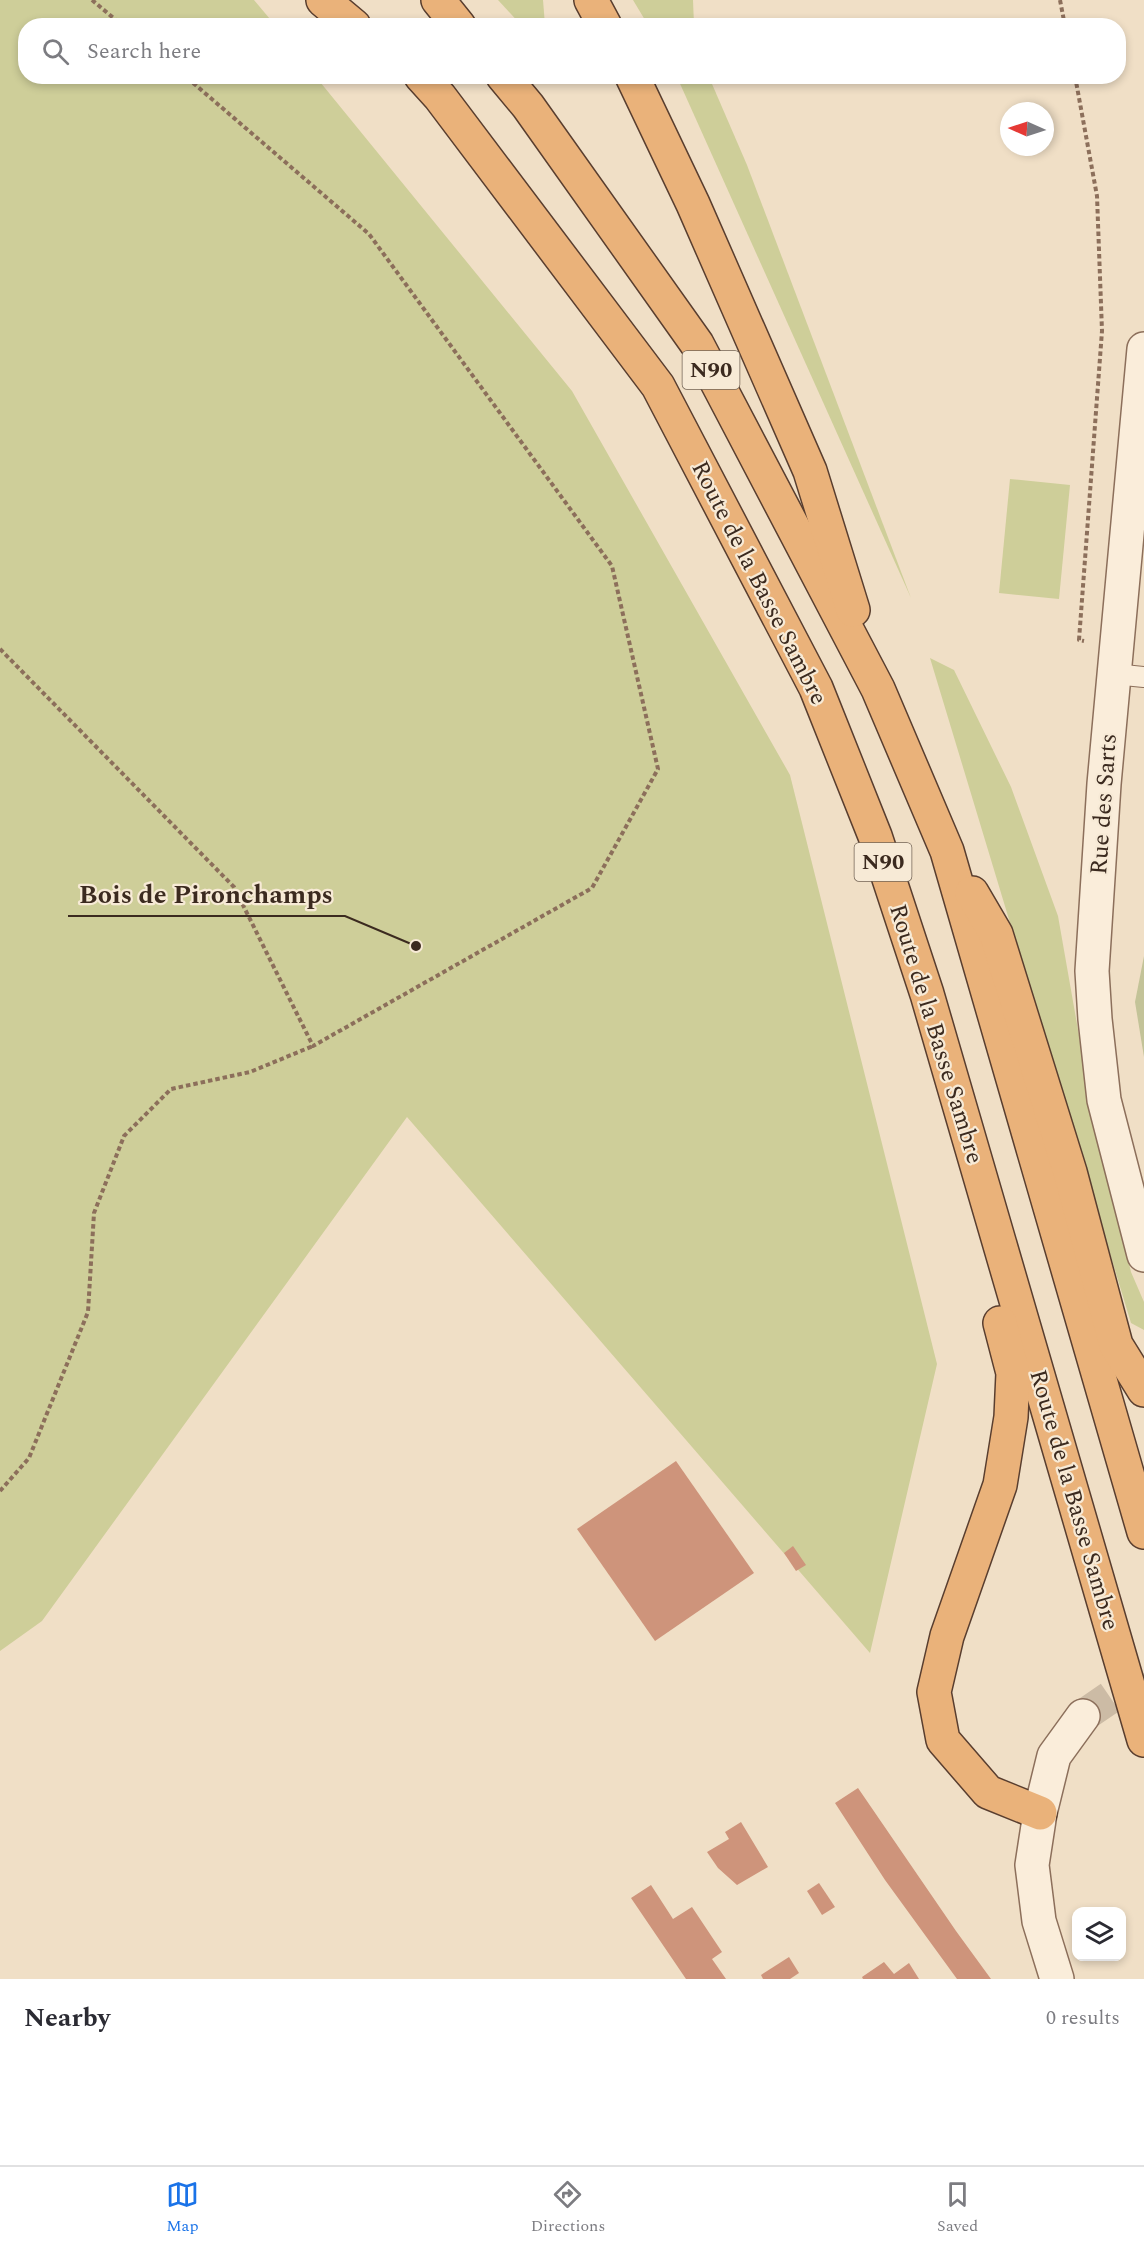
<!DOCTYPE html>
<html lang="en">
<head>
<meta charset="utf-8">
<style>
	:root { --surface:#fff; --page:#f7f7f7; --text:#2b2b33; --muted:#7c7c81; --line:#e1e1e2; --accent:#1a73e8 }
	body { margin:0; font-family:Spectral,serif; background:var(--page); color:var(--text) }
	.controls { position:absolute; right:18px; bottom:18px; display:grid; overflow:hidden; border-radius:12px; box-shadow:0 3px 9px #0003 }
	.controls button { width:54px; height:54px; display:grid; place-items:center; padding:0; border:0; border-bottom:2px solid var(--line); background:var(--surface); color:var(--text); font:30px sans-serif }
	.compass { position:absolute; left:1000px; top:102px; width:54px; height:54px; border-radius:50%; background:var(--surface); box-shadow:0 3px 9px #0003; rotate:273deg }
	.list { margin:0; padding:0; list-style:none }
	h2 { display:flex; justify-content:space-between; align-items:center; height:78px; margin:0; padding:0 24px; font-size:26px }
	h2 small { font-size:20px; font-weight:400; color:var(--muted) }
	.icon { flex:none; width:33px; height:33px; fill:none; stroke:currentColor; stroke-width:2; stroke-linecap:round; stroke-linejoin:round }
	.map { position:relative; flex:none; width:1144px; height:1979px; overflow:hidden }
	.search { position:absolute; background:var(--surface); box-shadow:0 3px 9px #0003; left:18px; right:18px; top:18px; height:66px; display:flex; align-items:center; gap:15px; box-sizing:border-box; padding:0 21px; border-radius:24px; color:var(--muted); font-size:22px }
	.sheet { height:186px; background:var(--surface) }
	nav { display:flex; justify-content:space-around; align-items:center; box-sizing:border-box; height:84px; border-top:2px solid var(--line); background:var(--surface); font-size:16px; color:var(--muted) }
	nav a { display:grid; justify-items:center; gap:3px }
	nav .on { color:var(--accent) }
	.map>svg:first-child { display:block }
</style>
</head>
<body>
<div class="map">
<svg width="1144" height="1979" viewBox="0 0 1144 1979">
	<rect width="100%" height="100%" fill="#f0dfc6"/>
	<g fill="#cece99">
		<polygon points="0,0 254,0 275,25 26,26 26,76 316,77 572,391 790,775 937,1364 870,1653 407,1117 42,1621 0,1651"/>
		<polygon points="498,0 543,0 545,25 521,25"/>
		<polygon points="633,0 693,0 694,25 648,25"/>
		<polygon points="677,77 709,77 747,165 911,598"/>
		<polygon points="1010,479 1070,485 1059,599 999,593"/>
		<polygon points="930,658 954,670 1011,787 1058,916 1087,1081 1131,1272 1144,1302 1144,1330 1131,1323"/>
	</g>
	<polygon fill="#c3c398" points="1144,956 1144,1057 1135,1002"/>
	<g fill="#ce947b">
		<polygon points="676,1461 754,1573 655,1641 577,1529"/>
		<polygon points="793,1546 806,1565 796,1571 784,1553"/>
		<polygon points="858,1788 956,1931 991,1979 957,1979 885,1880 835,1803"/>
		<polygon points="741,1822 768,1867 737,1885 718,1868 707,1852 729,1839 725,1832"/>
		<polygon points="819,1883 835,1907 822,1915 807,1891"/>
		<polygon points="651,1885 673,1919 692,1907 722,1952 712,1959 726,1979 686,1979 631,1898"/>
		<polygon points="789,1957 799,1973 790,1979 763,1979 761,1975"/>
		<polygon points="884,1962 894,1974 909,1963 919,1979 863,1979 862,1977"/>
	</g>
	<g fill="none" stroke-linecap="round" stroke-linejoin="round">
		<polyline stroke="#ccbba5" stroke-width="33" stroke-dasharray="33 16" stroke-linecap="butt" points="1083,1716 1144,1674"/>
		<defs>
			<polyline id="service" points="1114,674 1144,677"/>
			<g id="tertiary">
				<polyline points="1144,349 1104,784 1092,971 1095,1019 1104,1100 1144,1255"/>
				<polyline points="1057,1979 1039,1921 1032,1865 1040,1813 1054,1756 1083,1716"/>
			</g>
			<g id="trunk">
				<polyline points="323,0 354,26"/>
				<polyline points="438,0 459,26"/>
				<polyline points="591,0 605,26"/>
				<polyline points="421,76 440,97 658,386 816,688 875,836 927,994 1144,1740"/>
				<polyline points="503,76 528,106 697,344 878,689 947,851 1144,1532"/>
				<polyline points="632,76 693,204 810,471 853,610"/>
				<polyline points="972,893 996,934 1070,1172 1116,1345 1144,1390"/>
				<polyline points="1000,1323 1013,1373 1011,1417 1000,1485 947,1636 934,1692 943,1740 988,1792 1040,1813"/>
			</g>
		</defs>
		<use href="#service" stroke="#8c6f5b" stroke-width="22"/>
		<use href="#tertiary" stroke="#8c6f5b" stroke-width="36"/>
		<use href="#trunk" stroke="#593e2f" stroke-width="36"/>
		<g stroke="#8c6f5b" stroke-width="4" stroke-dasharray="4.5 3" stroke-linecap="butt">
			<polyline points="92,0 123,26"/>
			<polyline points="1060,0 1065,26"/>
			<polyline points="1075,76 1097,196 1102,331 1079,640 1084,641"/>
			<polyline points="0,649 234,887 313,1046 592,888 658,769 612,566 369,234 185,76"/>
			<polyline points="0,1491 29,1458 88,1312 94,1213 124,1136 171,1089 250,1072 313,1046"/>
		</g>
		<use href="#service" stroke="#faedda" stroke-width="20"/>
		<use href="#tertiary" stroke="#faedda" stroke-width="33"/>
		<use href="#trunk" stroke="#eab27a" stroke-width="33"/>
	</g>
	<g text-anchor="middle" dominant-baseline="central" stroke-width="4.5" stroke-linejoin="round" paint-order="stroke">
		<g fill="#f7ead6" stroke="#736456" stroke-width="1.5">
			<rect x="682.5" y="351" width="57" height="38" rx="4.5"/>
			<rect x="854.5" y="843" width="57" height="38" rx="4.5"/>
		</g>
		<g font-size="22" font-weight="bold" fill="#3b2a1f">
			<text x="711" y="370">N90</text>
			<text x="883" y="862">N90</text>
		</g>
		<g font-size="24" fill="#3b2a1f" stroke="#f7ead6">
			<text transform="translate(759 583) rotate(63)">Route de la Basse Sambre</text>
			<text transform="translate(1104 804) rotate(-86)">Rue des Sarts</text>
			<text transform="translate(936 1034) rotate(73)">Route de la Basse Sambre</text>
			<text transform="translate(1074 1500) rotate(74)">Route de la Basse Sambre</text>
		</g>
	</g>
	<path fill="none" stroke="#3b2a1f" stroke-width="2" d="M416 946L345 916H68"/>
	<circle fill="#3b2a1f" stroke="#f7ead6" stroke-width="2" cx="416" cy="946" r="6"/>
	<g font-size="26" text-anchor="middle" font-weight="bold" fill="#3b2a1f" stroke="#f7ead6" stroke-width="4.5" stroke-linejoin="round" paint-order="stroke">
		<text x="206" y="903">Bois de Pironchamps</text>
	</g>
</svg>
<div class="controls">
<button><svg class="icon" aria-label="layers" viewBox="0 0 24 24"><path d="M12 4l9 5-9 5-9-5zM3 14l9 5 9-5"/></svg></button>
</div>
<svg class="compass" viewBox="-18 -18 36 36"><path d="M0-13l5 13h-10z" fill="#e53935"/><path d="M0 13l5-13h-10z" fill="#7c7c81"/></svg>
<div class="search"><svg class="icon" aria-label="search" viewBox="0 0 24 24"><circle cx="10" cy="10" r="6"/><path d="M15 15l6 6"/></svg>Search here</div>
</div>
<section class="sheet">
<h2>Nearby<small>0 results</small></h2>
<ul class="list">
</ul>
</section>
<nav>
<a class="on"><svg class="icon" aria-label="map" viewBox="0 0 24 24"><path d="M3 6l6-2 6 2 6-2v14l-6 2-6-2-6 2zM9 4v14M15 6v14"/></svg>Map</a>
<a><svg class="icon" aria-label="directions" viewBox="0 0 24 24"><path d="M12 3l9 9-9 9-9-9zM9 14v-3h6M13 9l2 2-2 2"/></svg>Directions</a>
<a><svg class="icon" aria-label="saved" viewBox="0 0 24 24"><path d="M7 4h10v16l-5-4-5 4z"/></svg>Saved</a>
</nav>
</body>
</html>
